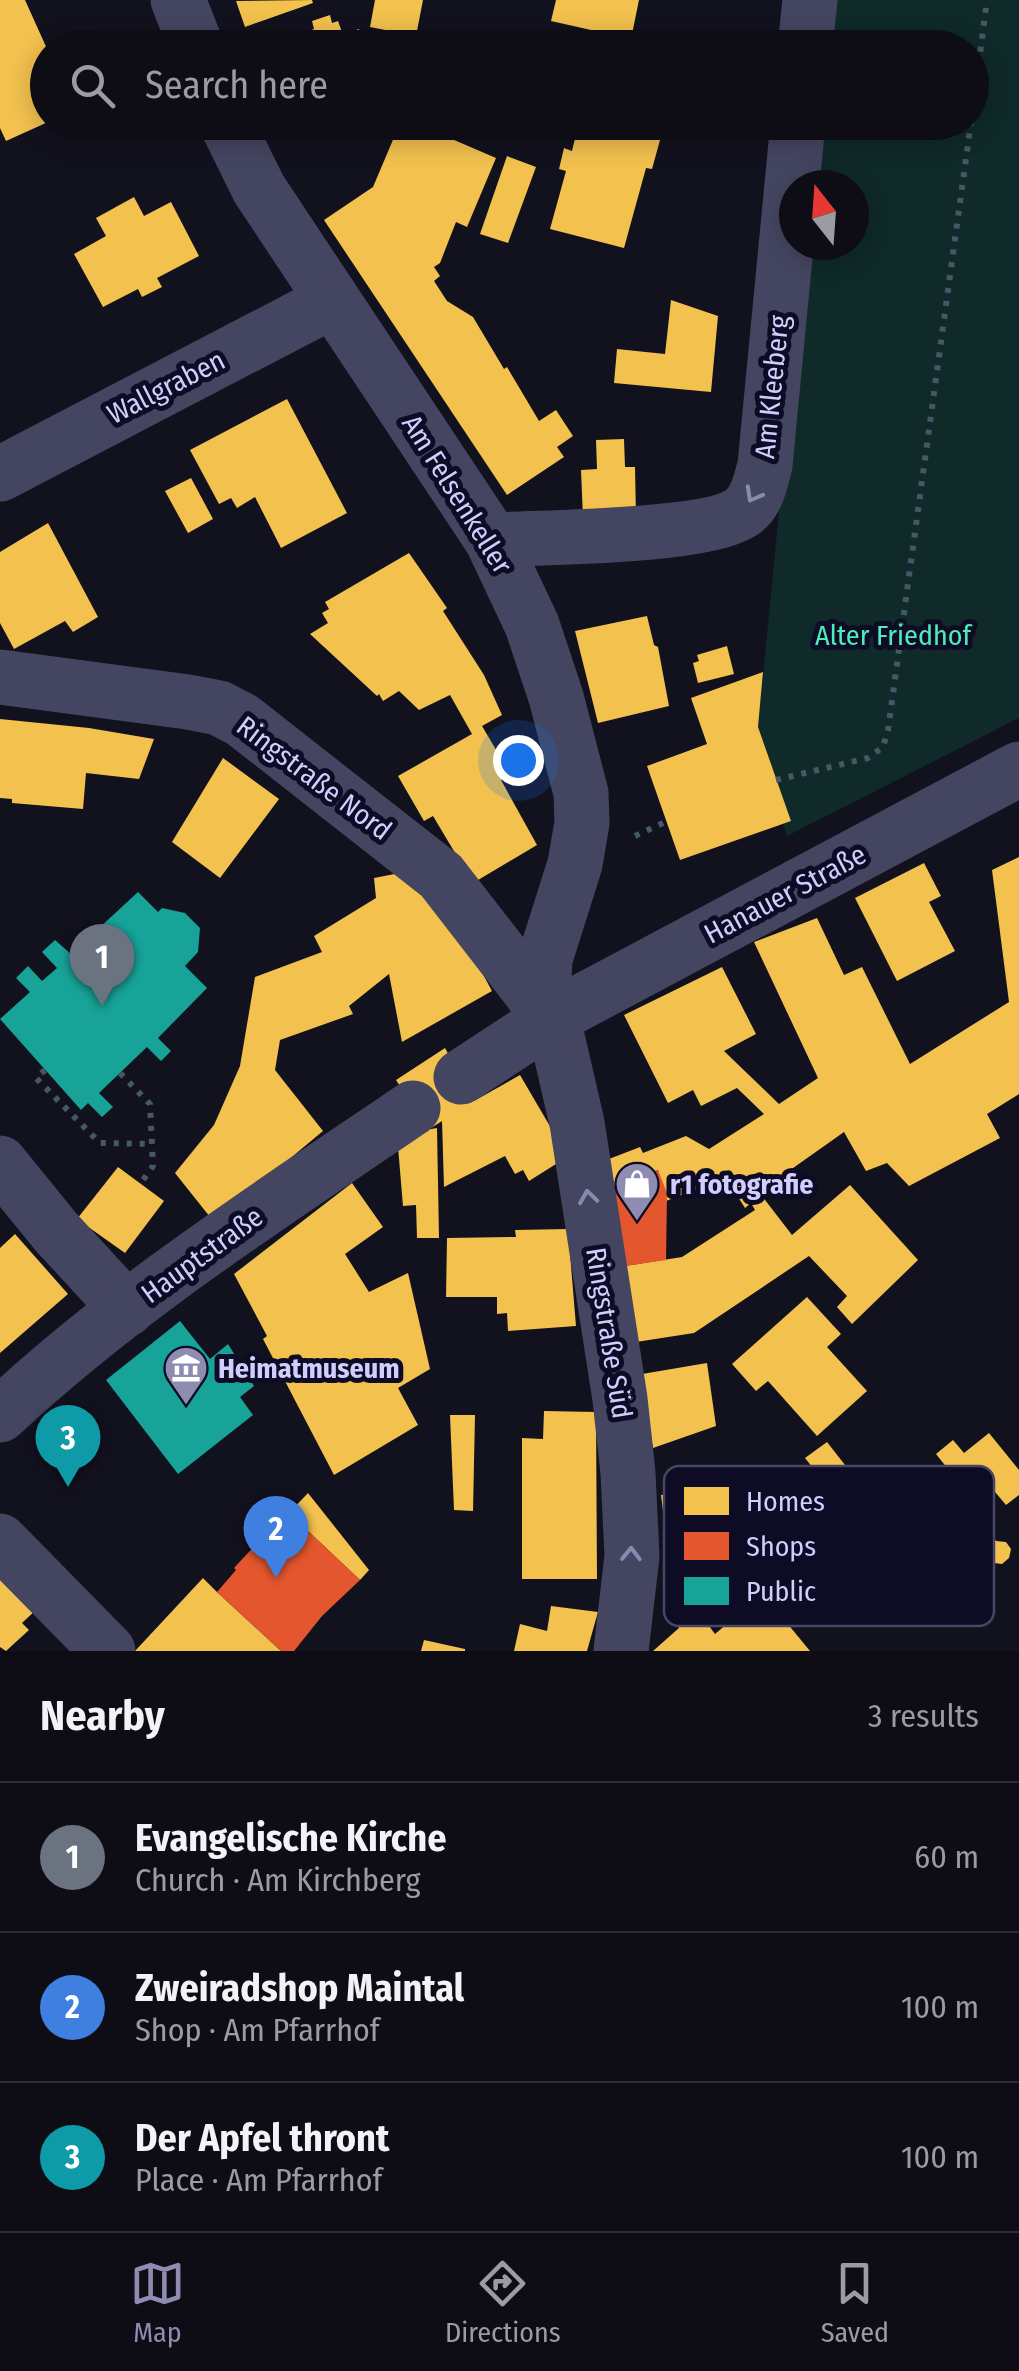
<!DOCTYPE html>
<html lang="en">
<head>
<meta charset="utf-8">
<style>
	:root { --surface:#0e0d16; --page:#1c1b23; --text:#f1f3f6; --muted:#9b9ca1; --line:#2e2d35; --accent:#8e8cb0 }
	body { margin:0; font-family:"Fira Sans Condensed",sans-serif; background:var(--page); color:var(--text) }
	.compass { position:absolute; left:779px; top:170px; width:90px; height:90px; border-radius:50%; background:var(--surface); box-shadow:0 5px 25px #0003; rotate:343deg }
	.you { position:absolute; left:518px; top:760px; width:35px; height:35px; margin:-25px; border:8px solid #fff; border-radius:50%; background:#1a73e8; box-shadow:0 0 0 15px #1a73e833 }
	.badge { display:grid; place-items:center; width:65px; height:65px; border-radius:50%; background:var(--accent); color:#fff; font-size:32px; font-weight:700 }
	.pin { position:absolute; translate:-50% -82px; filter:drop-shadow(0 2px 5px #0008) }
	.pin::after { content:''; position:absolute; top:52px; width:35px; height:30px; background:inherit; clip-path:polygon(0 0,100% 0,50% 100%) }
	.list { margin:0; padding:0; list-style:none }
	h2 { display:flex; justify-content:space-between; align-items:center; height:130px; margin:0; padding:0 40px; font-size:42px }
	h2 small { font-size:32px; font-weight:400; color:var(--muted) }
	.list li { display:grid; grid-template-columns:65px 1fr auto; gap:30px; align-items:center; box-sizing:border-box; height:150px; padding:0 40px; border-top:2px solid var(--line) }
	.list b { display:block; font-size:38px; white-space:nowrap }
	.list p { margin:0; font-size:32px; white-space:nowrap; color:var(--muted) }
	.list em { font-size:32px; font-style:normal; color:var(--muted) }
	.icon { flex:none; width:55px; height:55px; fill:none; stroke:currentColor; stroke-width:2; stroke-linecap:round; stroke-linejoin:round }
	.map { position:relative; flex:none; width:1019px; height:1651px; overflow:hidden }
	.search { position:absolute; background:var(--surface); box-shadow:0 5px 25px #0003; left:30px; right:30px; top:30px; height:110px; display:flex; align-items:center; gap:25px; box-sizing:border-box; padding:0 35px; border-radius:55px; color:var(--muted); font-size:38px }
	.sheet { height:580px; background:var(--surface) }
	nav { display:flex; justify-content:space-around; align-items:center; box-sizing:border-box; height:140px; border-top:2px solid var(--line); background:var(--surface); font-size:28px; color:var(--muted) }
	nav a { display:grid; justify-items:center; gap:5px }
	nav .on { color:var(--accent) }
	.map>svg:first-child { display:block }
</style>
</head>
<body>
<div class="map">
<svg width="1019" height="1651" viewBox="0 0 1019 1651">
	<rect width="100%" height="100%" fill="#12111e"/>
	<polygon fill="#0f2a29" points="829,0 1019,0 1019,718 787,836 783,825 790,821 758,727 805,245 854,245 854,185 811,185 817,123 972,122 972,48 824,47"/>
	<g fill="#f2c14e">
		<polygon points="0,0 25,0 48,51 48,122 6,141 0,128"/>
		<polygon points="312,0 313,3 245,27 236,1"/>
		<polygon points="375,0 423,0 416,36 370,27"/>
		<polygon points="556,0 639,0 631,39 551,21"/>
		<polygon points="330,15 332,23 338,21 343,35 359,29 366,48 284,48 281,41 314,29 312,21"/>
		<polygon points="494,33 518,41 516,48 488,48"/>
		<polygon points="108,122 152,122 152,123 114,138"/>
		<polygon points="579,122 665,122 652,169 646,168 624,248 550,229 566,171 559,169 564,148 572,151"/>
		<polygon points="424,127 496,158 467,227 456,222 440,263 434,267 440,276 434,281 447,301 473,317 504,369 507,367 539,421 556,410 573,436 557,447 564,457 507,495 324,220 373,187 395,135"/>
		<polygon points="507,156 536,167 508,243 480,234"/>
		<polygon points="134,197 144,216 171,202 199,256 157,278 162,287 142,297 138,289 103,307 74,254 106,236 96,218"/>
		<polygon points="671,300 718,316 711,392 614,383 617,349 665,354"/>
		<polygon points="287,399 347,513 281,548 255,497 237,508 231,498 219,504 190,450"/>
		<polygon points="624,439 625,467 635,467 636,516 583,518 581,470 597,469 596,440"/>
		<polygon points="191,478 213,519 188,533 165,491"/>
		<polygon points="48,523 98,617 73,632 65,621 14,649 0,623 0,552"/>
		<polygon points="409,553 447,608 443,611 484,675 502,715 482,726 511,775 501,780 537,845 473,883 433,816 424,821 398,776 472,734 450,695 419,710 399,691 383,701 379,694 377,696 310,634 328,623 322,613 329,609 325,602"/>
		<polygon points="647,616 654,645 658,647 669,706 598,723 575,631"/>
		<polygon points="727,646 734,674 698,683 693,663 699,661 697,655"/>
		<polygon points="763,672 758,727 791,821 680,860 647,766 707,744 691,698"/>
		<polygon points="0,719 89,728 154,739 139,779 86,773 83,809 12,803 12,799 0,798"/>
		<polygon points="223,758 279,799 220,878 172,842"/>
		<polygon points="1019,857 1019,1094 987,1114 1000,1138 909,1186 887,1163 866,1171 844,1132 759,1192 792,1235 850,1185 918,1260 852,1324 837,1307 847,1296 809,1256 694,1333 636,1342 625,1266 682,1257 755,1210 751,1203 745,1208 726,1178 666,1201 658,1170 613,1187 609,1159 640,1147 643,1153 686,1136 709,1149 764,1114 737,1088 701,1106 693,1090 668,1103 624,1015 722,967 756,1034 724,1051 779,1104 818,1078 754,942 817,918 844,975 862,967 910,1064 1009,1002 992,870"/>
		<polygon points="924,863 941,896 929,902 955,951 897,981 855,898"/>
		<polygon points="410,871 438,891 492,991 402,1042 389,974 349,1006 353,1014 280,1040 275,1070 323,1131 214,1222 175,1173 214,1125 240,1066 255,977 322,952 314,936 376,898 374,878"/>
		<polygon points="445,1048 474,1101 520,1075 551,1128 556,1164 529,1181 523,1170 515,1174 505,1156 444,1187 442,1121 428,1130 396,1080"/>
		<polygon points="437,1128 439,1238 417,1238 416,1205 403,1206 397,1135"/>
		<polygon points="118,1167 164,1201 125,1253 77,1219"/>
		<polygon points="352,1183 383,1227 345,1254 369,1292 408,1273 430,1369 398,1388 418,1425 334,1475 263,1339 267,1336 234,1274"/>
		<polygon points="568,1229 576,1326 508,1331 507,1313 497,1314 497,1297 446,1297 447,1238 516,1237 515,1230"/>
		<polygon points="15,1234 68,1294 0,1353 0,1248"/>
		<polygon points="807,1297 841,1334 827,1347 867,1391 817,1436 768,1381 756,1391 732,1364"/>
		<polygon points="707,1363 716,1426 653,1448 642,1374"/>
		<polygon points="544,1411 596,1412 597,1579 522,1579 522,1438 543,1439"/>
		<polygon points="450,1415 475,1415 473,1511 454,1510"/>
		<polygon points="989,1433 1019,1470 1019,1495 1006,1505 984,1479 967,1493 936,1454 953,1440 964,1453"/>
		<polygon points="827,1442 845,1465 824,1482 805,1458"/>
		<polygon points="791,1475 797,1516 752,1522 754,1538 668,1551 661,1495"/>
		<polygon points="308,1493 369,1570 360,1580 289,1513"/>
		<polygon points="962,1496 996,1541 1006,1542 1011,1549 1009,1558 1002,1564 994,1563 949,1598 904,1540"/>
		<polygon points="769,1534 790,1558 806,1545 831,1575 782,1617 810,1651 653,1651 679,1628 670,1618 685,1605 694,1615 698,1611 715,1634 754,1601 725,1566"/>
		<polygon points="0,1566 38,1608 22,1623 29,1630 6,1651 0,1647"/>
		<polygon points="203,1578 217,1592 281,1651 135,1651"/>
		<polygon points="551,1606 598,1612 587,1651 514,1651 520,1624 547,1631"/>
		<polygon points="424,1640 465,1649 465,1651 421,1651"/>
	</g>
	<g fill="#e4572e">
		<polygon points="658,1170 667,1193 666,1260 625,1266 613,1187"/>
		<polygon points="287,1511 360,1580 322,1616 294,1651 281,1651 217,1592 236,1570 234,1568"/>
	</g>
	<g fill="#17a398">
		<polygon points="138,892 158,912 162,908 185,913 200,928 198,952 185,966 207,988 158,1038 171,1051 161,1061 147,1047 99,1093 113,1107 102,1117 88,1103 81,1110 0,1019 30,992 16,978 28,966 42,981 57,968 42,952 55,940 71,954"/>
		<polygon points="180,1321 210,1359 228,1344 254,1386 240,1397 253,1415 178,1474 106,1380"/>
	</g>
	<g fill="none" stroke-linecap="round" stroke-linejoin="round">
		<g stroke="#455867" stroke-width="6" stroke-dasharray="5 8" stroke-linecap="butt">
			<polyline points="972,116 987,0"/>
			<polyline points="776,780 868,758 883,747 888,730 971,122"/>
			<polyline points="635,836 667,821"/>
			<polyline points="45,1070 36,1078 100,1143 152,1144"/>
			<polyline points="120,1073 150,1104 153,1166 141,1183"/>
		</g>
		<g stroke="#444560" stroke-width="55">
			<polyline points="178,0 197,48"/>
			<polyline points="805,48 810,0"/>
			<polyline points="226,122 259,189 492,540 532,625 556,697 581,793 582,823 575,864 545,959 544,980 577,1123 620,1399 628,1473 632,1556 621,1651"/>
			<polyline points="0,474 332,301"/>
			<path d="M492,540C540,537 718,538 747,508C758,497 761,480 765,465L798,122"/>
			<polyline points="0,677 188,702 219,708 242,720 441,876 551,1018"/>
			<polyline points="461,1077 551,1018 1019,769"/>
			<polyline points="0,1163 56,1232 127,1309"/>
			<path d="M0,1415C125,1298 272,1204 413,1108"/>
			<polyline points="0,1541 108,1651"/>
		</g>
	</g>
	<defs><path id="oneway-chevron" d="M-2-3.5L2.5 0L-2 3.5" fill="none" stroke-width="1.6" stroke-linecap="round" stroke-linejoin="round" transform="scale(2.5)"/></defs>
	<g stroke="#8a8ab0">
		<use href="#oneway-chevron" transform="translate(753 495) rotate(119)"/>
		<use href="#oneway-chevron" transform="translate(588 1197) rotate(-98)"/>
		<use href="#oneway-chevron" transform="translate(631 1554) rotate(-89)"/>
	</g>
	<defs>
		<symbol id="shop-pin" viewBox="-11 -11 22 30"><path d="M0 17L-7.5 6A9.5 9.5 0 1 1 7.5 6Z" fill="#8e8cb0" stroke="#0e0b24"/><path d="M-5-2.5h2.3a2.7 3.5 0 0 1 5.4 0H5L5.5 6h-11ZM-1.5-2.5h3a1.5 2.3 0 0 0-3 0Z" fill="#fff"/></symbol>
		<symbol id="museum-pin" viewBox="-11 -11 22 30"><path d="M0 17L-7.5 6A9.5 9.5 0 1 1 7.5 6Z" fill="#8e8cb0" stroke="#0e0b24"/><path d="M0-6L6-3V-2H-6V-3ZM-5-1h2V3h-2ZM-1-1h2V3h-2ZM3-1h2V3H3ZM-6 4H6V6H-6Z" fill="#fff"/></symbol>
	</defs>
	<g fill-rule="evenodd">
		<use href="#shop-pin" x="612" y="1159" width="50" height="68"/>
		<use href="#museum-pin" x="161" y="1343" width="50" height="68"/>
	</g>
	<g text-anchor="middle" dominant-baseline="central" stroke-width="10" stroke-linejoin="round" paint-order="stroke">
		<g font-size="28" fill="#d1ceff" stroke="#0e0b24">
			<text transform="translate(166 387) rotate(-27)">Wallgraben</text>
			<text transform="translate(772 387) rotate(-84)">Am Kleeberg</text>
			<text transform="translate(457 494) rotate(58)">Am Felsenkeller</text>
			<text transform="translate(314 778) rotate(37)">Ringstraße Nord</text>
			<text transform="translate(785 894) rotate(-28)">Hanauer Straße</text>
			<text transform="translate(202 1255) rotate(-36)">Hauptstraße</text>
			<text transform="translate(609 1333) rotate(81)">Ringstraße Süd</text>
		</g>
		<g font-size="28" fill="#4decbb" stroke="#0e0b24">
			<text x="893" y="635">Alter Friedhof</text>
		</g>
		<g font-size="28" font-weight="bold" fill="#d1ceff" stroke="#0e0b24" text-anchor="start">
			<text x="670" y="1184">r1 fotografie</text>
			<text x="218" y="1368">Heimatmuseum</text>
		</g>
	</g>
	<rect x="664" y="1466" width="330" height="160" rx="15" fill="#0e0b24" stroke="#484666" stroke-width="2.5"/>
	<rect x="684" y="1487" width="45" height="28" fill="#f2c14e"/>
	<rect x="684" y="1532" width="45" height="28" fill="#e4572e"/>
	<rect x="684" y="1577" width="45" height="28" fill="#17a398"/>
	<g font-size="28" fill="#d1ceff">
		<text x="746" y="1511">Homes</text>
		<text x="746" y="1556">Shops</text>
		<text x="746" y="1601">Public</text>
	</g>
</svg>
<svg class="compass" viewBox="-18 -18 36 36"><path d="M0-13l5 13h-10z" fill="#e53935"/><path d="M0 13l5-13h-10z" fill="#9b9ca1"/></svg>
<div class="you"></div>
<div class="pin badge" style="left:102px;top:1006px;background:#6b7280">1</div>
<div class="pin badge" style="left:276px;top:1578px;background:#3f7fe0">2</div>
<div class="pin badge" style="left:68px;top:1487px;background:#0f9aa8">3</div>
<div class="search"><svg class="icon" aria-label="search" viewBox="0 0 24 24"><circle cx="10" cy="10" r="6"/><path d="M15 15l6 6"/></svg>Search here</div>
</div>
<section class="sheet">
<h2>Nearby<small>3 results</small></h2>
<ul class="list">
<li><span class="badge" style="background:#6b7280">1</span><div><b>Evangelische Kirche</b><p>Church · Am Kirchberg</p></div><em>60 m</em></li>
<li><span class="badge" style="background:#3f7fe0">2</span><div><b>Zweiradshop Maintal</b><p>Shop · Am Pfarrhof</p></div><em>100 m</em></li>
<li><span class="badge" style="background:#0f9aa8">3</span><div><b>Der Apfel thront</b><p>Place · Am Pfarrhof</p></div><em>100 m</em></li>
</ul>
</section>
<nav>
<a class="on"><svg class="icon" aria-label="map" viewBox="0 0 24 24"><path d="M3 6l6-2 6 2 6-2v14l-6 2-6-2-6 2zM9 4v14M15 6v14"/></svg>Map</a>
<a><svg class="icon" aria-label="directions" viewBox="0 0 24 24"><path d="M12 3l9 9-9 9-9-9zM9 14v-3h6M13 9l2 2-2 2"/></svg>Directions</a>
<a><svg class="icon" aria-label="saved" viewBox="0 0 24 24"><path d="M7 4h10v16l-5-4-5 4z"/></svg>Saved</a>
</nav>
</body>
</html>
